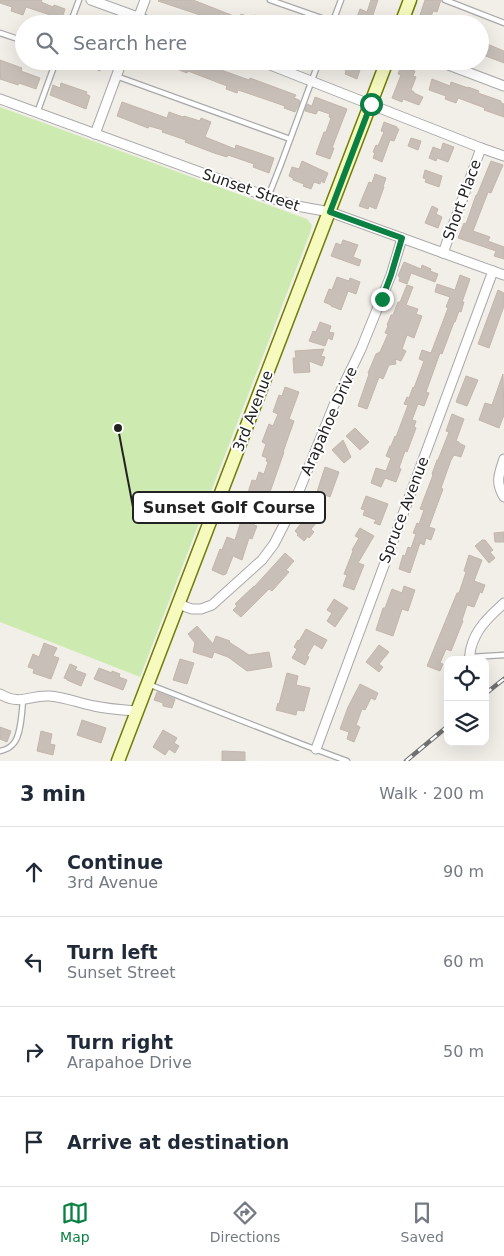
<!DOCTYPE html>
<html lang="en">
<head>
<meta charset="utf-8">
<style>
	:root { --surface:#fff; --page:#f2f2f3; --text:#1f2937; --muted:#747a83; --line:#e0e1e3; --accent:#0b8043 }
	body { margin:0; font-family:"DejaVu Sans",sans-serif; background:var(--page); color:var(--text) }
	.controls { position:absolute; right:15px; bottom:15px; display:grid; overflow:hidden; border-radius:10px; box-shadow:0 5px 20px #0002 }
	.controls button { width:45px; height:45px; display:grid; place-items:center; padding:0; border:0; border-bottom:1px solid var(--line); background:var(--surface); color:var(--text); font:25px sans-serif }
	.stop { position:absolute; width:15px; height:15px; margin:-11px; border:4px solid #0b8043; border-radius:50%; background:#fff }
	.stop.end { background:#0b8043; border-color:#fff; box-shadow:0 1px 5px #0008 }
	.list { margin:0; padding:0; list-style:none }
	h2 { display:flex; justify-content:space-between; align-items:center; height:65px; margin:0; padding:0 20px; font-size:21px }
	h2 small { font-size:16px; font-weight:400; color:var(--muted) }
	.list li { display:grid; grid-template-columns:32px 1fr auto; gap:15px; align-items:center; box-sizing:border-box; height:90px; padding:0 20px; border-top:1px solid var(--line) }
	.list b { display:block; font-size:19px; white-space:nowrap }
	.list p { margin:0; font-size:16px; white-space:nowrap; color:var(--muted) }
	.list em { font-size:16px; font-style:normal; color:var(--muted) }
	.icon { flex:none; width:28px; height:28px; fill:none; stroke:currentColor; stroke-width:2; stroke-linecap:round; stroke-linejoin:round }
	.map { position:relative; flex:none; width:504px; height:761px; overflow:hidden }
	.search { position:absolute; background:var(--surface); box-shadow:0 5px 20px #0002; left:15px; right:15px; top:15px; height:55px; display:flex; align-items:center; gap:12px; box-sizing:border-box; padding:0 18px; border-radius:28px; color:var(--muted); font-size:19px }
	.sheet { height:425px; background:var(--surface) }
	nav { display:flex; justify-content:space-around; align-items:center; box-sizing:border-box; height:70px; border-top:1px solid var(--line); background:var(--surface); font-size:14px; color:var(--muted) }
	nav a { display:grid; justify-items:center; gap:2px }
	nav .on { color:var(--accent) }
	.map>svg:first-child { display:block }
</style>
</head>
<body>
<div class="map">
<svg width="504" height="761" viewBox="0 0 504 761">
	<rect width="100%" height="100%" fill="#f2efe9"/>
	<polygon fill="#cdebb0" points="0,107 307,219 312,225 310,233 140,677 0,622"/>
	<g fill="#c7bfb8" stroke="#c4b6ab">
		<polygon points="0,0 42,0 41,2 53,7 54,5 65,9 61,21 50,17 50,15 26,7 23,15 11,11 12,7 0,3"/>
		<polygon points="159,0 193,0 239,18 241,14 254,19 255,15 278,23 218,24 199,17 200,15 158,1"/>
		<polygon points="371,0 378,0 370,24 363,24 364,20 357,17 360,9 367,12"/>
		<polygon points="425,0 441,0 437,12 433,11 430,19 420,15"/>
		<polygon points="487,44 504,51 504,63 483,55"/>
		<polygon points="0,60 22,68 21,71 40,78 36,89 19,83 18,85 0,79"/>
		<polygon points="77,61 104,61 100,71"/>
		<polygon points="156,61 196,61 249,80 250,78 296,95 294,98 299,100 300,102 295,112 284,108 285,106 256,96 238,90 237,93 226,89 227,86 188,71 187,73"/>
		<polygon points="348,61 363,61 357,79 345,74 346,71 345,70"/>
		<polygon points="401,66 415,71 413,76 416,77 411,90 414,92 414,93 423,97 419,105 403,99 402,102 392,98 401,75 398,74"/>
		<polygon points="432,79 450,86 451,82 468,88 468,87 479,91 478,93 501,101 501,103 504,104 504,117 484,110 485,108 458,98 456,103 445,99 446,96 429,90"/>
		<polygon points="61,83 87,92 86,94 90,96 86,109 50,95 53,85 60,88"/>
		<polygon points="315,97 347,109 332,148 334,148 330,159 316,154 324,132 326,132 331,118 329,117 330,114 318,110 316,114 305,111 307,104 312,106"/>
		<polygon points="122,102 167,118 169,112 183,117 184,116 200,121 201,118 211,122 205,137 235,149 236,145 274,158 269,173 253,167 254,164 228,155 227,157 214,153 185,142 186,140 162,132 163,130 149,126 148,128 117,116"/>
		<polygon points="384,122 397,127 397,129 399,129 394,141 390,140 382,162 373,158 375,153 373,152 376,145 378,146 384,132 381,131"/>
		<polygon points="411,138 421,141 418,150 408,146"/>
		<polygon points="443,143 454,147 448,162 437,158 436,161 429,158 433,147 441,150"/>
		<polygon points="302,161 328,173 324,183 321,181 320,184 314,182 311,189 303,186 304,184 293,180 293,178 289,176 292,167 299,169"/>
		<polygon points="491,161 503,165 491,193 488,192 473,231 490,237 488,241 504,247 504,259 494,256 496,251 458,238 464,223 466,224 476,195 477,195"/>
		<polygon points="425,170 442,176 439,187 425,182 426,179 423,178"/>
		<polygon points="375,174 386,178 383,187 384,187 376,209 369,206 368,209 359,206 369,182 372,183"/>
		<polygon points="432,206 438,209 436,214 442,217 438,228 425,223"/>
		<polygon points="343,240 358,245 353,257 361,260 359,266 331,256 336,243 341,245"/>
		<polygon points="404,262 421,269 422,265 431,269 430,271 438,274 435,282 411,273 407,284 399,281 400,277 398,276"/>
		<polygon points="460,275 470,279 462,302 464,302 461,312 459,311 455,322 454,322 442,354 440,353 426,392 429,393 424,406 418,404 412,420 416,421 414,427 416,428 407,452 405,451 399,468 401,469 396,482 385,478 381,487 371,483 376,468 386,471 391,458 386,456 390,446 391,446 395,436 396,437 408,405 404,404 407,397 409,398 413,387 414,388 424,361 419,359 422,350 431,353 448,308 446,307 450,297 435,292 437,284 455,290"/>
		<polygon points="337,277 349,281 350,278 360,282 356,294 348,291 341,310 331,306 331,305 324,302 329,289 332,290"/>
		<polygon points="407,285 413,287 406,305 418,309 416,314 422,316 414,338 407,335 402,349 406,351 401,361 395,359 396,364 389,365 383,379 379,377 367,409 358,406 369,374 368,373 376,354 380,352 388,334 385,333 388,326 387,325 391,315 393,315 398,302 400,302"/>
		<polygon points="498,290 504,293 504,306 489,348 478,344"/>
		<polygon points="320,322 331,326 329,332 334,333 332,340 328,338 325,346 309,341 313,331 316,332"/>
		<polygon points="324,349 321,356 325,357 322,366 309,361 310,372 294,373 293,358 296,358 295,351"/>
		<polygon points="503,374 504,415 499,428 479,420 485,403 492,405"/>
		<polygon points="466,376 478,380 467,406 456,402"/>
		<polygon points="285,387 299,392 289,419 294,421 283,452 284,452 270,492 266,491 254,525 257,526 252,539 249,538 242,560 233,556 226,574 223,575 212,570 220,549 222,550 227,537 235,540 242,518 240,517 252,480 256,481 259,472 264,474 268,462 266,461 267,458 262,456 266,444 262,442 269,424 273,426 278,414 273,412 279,395 282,396"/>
		<polygon points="452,414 464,419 456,441 459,442 459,443 465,446 461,457 454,455 451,460 441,488 443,489 429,527 435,529 431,540 426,538 424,545 420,543 410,573 399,569 403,555 405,556 408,547 411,548 416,534 413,533 417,523 419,524 424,510 420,509 433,475 432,474 437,460 438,460 449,432 446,431"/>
		<polygon points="355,428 369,442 360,450 346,436"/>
		<polygon points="343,440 351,457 344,463 332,450"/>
		<polygon points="325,467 339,472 330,497 317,492"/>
		<polygon points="366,496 388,504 380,525 374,523 376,520 363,515 365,510 361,509"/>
		<polygon points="315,506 324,514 311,529 314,532 309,538 308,536 304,541 297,535 298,534 295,531 303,521 301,519 311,507 312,509"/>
		<polygon points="360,528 374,536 358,563 364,565 354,590 343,586 347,575 344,574 353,551 352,550 359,538 355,536"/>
		<polygon points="504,532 504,542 495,542 494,533"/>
		<polygon points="482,540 485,540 493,550 490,552 495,558 489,563 475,546"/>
		<polygon points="285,553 294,561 286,570 289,572 272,591 269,589 241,617 233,610 237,606 235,604 254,586 254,587"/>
		<polygon points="469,555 482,560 474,581 485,585 482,593 480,592 474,607 467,605 462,620 463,621 451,651 446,649 440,663 443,664 440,671 427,666 457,593 459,593 466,572 464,571"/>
		<polygon points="404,586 415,590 408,611 402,609 393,636 376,630 383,608 385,608 392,589 402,593"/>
		<polygon points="334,599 348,608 335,627 327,621 332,613 327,610"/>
		<polygon points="197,626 213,644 216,636 230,641 229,642 249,655 269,652 272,667 247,671 228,657 214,652 212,658 193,652 195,643 188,634"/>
		<polygon points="306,629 327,640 322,649 314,644 307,656 309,657 305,665 292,658 297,649 294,647 298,640 299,641"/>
		<polygon points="44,643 57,648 53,656 59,658 51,679 33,673 34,669 28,667 33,654 39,657"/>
		<polygon points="379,645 389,652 379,664 383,667 379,672 366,662"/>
		<polygon points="180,659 194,663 187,684 173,680"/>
		<polygon points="70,664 77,667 75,670 86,674 81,686 67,680 67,679 64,678"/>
		<polygon points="99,668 112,673 112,671 120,674 119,677 127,680 123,690 94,679"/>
		<polygon points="287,673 298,676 296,685 310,688 304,711 297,710 296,715 276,710 278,703 279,704"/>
		<polygon points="360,684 378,693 375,700 371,698 365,710 362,709 356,725 360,727 354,742 347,739 349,732 340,729 348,707"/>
		<polygon points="157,692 175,699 172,708 163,706 163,703 154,700"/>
		<polygon points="82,720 106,728 101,743 77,735"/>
		<polygon points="0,727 11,731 7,742 0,739"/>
		<polygon points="163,730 177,738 174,743 179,746 175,753 169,749 165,755 153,747"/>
		<polygon points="41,731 52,734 50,744 55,745 53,755 37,751"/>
		<polygon points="222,751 245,752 245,761 222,761"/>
	</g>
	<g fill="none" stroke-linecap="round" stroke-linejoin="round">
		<defs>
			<g id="lane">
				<polyline points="270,0 333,22"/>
				<polyline points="445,0 504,23"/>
				<polyline points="70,24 79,0"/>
				<polyline points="332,24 341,0"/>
				<polyline points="0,33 24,41"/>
				<polyline points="116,76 290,139"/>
				<polyline points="37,113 56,61"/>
				<polyline points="268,197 281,164 319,61"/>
				<polyline points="470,657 504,655"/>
				<polyline points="148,684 304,745 347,761"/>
				<path d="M0,751C5,750 11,747 14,743C21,735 22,711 23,700"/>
			</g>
			<g id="street">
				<polyline points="91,0 157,24"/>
				<polyline points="136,24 145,0"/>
				<polyline points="260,61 481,148 504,156"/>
				<polyline points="438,61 504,86"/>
				<polyline points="0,99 268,197 297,206 330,212 504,275"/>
				<polyline points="95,134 122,61"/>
				<polyline points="443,253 481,148"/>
				<path d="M504,459C499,474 495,482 504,497"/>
				<polyline points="178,603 186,607 192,609 201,609 212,605 262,560 274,544 290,513 334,405 361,349 391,275 402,238"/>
				<path d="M469,660C470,656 470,651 471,648C476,628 490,616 504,603"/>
				<path d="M0,694C21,706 28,695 49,696C64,697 79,703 94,706C108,709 123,710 137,711"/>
				<polyline points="316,749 493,271"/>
			</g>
			<g id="secondary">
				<polyline points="401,24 410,0"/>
				<polyline points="118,761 387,61"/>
			</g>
		</defs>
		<use href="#lane" stroke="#a9a9a9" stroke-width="7"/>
		<use href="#street" stroke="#a9a9a9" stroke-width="11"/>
		<use href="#secondary" stroke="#707d05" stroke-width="15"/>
		<use href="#lane" stroke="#fff" stroke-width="4.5"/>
		<use href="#street" stroke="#fff" stroke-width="9"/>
		<use href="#secondary" stroke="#f7fabf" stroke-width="12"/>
		<defs>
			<g id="rail">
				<polyline points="485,694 504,679"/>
				<polyline points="406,761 448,726"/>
			</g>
		</defs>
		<use href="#rail" stroke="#707070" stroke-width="4.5"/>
		<use href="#rail" stroke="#fff" stroke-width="2.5" stroke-dasharray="8" stroke-linecap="butt"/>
	</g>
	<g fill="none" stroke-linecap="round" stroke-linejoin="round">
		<polyline stroke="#0b8043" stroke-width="6" points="371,104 330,212 402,238 391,275 382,299"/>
	</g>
	<g text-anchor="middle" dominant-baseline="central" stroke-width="4" stroke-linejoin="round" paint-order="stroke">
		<g font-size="15" fill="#222" stroke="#fff">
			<text transform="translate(251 190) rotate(19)">Sunset Street</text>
			<text transform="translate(462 200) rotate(-70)">Short Place</text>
			<text transform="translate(253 411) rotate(-69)">3rd Avenue</text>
			<text transform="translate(329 421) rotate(-66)">Arapahoe Drive</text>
			<text transform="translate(404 510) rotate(-69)">Spruce Avenue</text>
		</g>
	</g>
	<path fill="none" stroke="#222" stroke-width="2" d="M118 428L133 507"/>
	<circle fill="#222" stroke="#fff" stroke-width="2" cx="118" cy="428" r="5"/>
	<rect fill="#fff" stroke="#222" stroke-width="2" x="133" y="492" width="192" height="31" rx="5"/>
	<g font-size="16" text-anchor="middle" font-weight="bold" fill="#222">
		<text x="229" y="513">Sunset Golf Course</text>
	</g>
</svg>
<div class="controls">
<button><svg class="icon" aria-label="locate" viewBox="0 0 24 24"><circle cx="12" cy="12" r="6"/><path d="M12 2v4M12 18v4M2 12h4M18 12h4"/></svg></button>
<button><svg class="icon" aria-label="layers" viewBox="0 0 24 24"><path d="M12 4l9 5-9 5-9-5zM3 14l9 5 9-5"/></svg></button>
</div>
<div class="stop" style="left:371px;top:104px"></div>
<div class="stop end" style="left:382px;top:299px"></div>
<div class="search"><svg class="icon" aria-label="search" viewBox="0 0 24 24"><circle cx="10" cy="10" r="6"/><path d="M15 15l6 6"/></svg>Search here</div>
</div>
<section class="sheet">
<h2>3 min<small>Walk · 200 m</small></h2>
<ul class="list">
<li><svg class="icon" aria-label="ahead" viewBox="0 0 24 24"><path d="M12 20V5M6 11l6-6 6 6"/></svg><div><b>Continue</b><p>3rd Avenue</p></div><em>90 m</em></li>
<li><svg class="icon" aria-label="left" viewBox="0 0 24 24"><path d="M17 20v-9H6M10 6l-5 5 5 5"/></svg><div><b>Turn left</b><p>Sunset Street</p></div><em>60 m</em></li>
<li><svg class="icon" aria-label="right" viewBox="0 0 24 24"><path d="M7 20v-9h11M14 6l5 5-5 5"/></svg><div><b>Turn right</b><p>Arapahoe Drive</p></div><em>50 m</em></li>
<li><svg class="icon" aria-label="arrive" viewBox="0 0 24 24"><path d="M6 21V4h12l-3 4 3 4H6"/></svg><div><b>Arrive at destination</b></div></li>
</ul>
</section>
<nav>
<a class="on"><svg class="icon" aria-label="map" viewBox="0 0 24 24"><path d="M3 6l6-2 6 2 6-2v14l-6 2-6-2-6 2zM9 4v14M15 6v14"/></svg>Map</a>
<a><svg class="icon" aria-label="directions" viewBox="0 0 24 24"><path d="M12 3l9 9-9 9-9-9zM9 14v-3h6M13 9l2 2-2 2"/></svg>Directions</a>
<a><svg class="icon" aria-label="saved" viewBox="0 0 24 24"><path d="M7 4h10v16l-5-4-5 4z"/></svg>Saved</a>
</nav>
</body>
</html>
